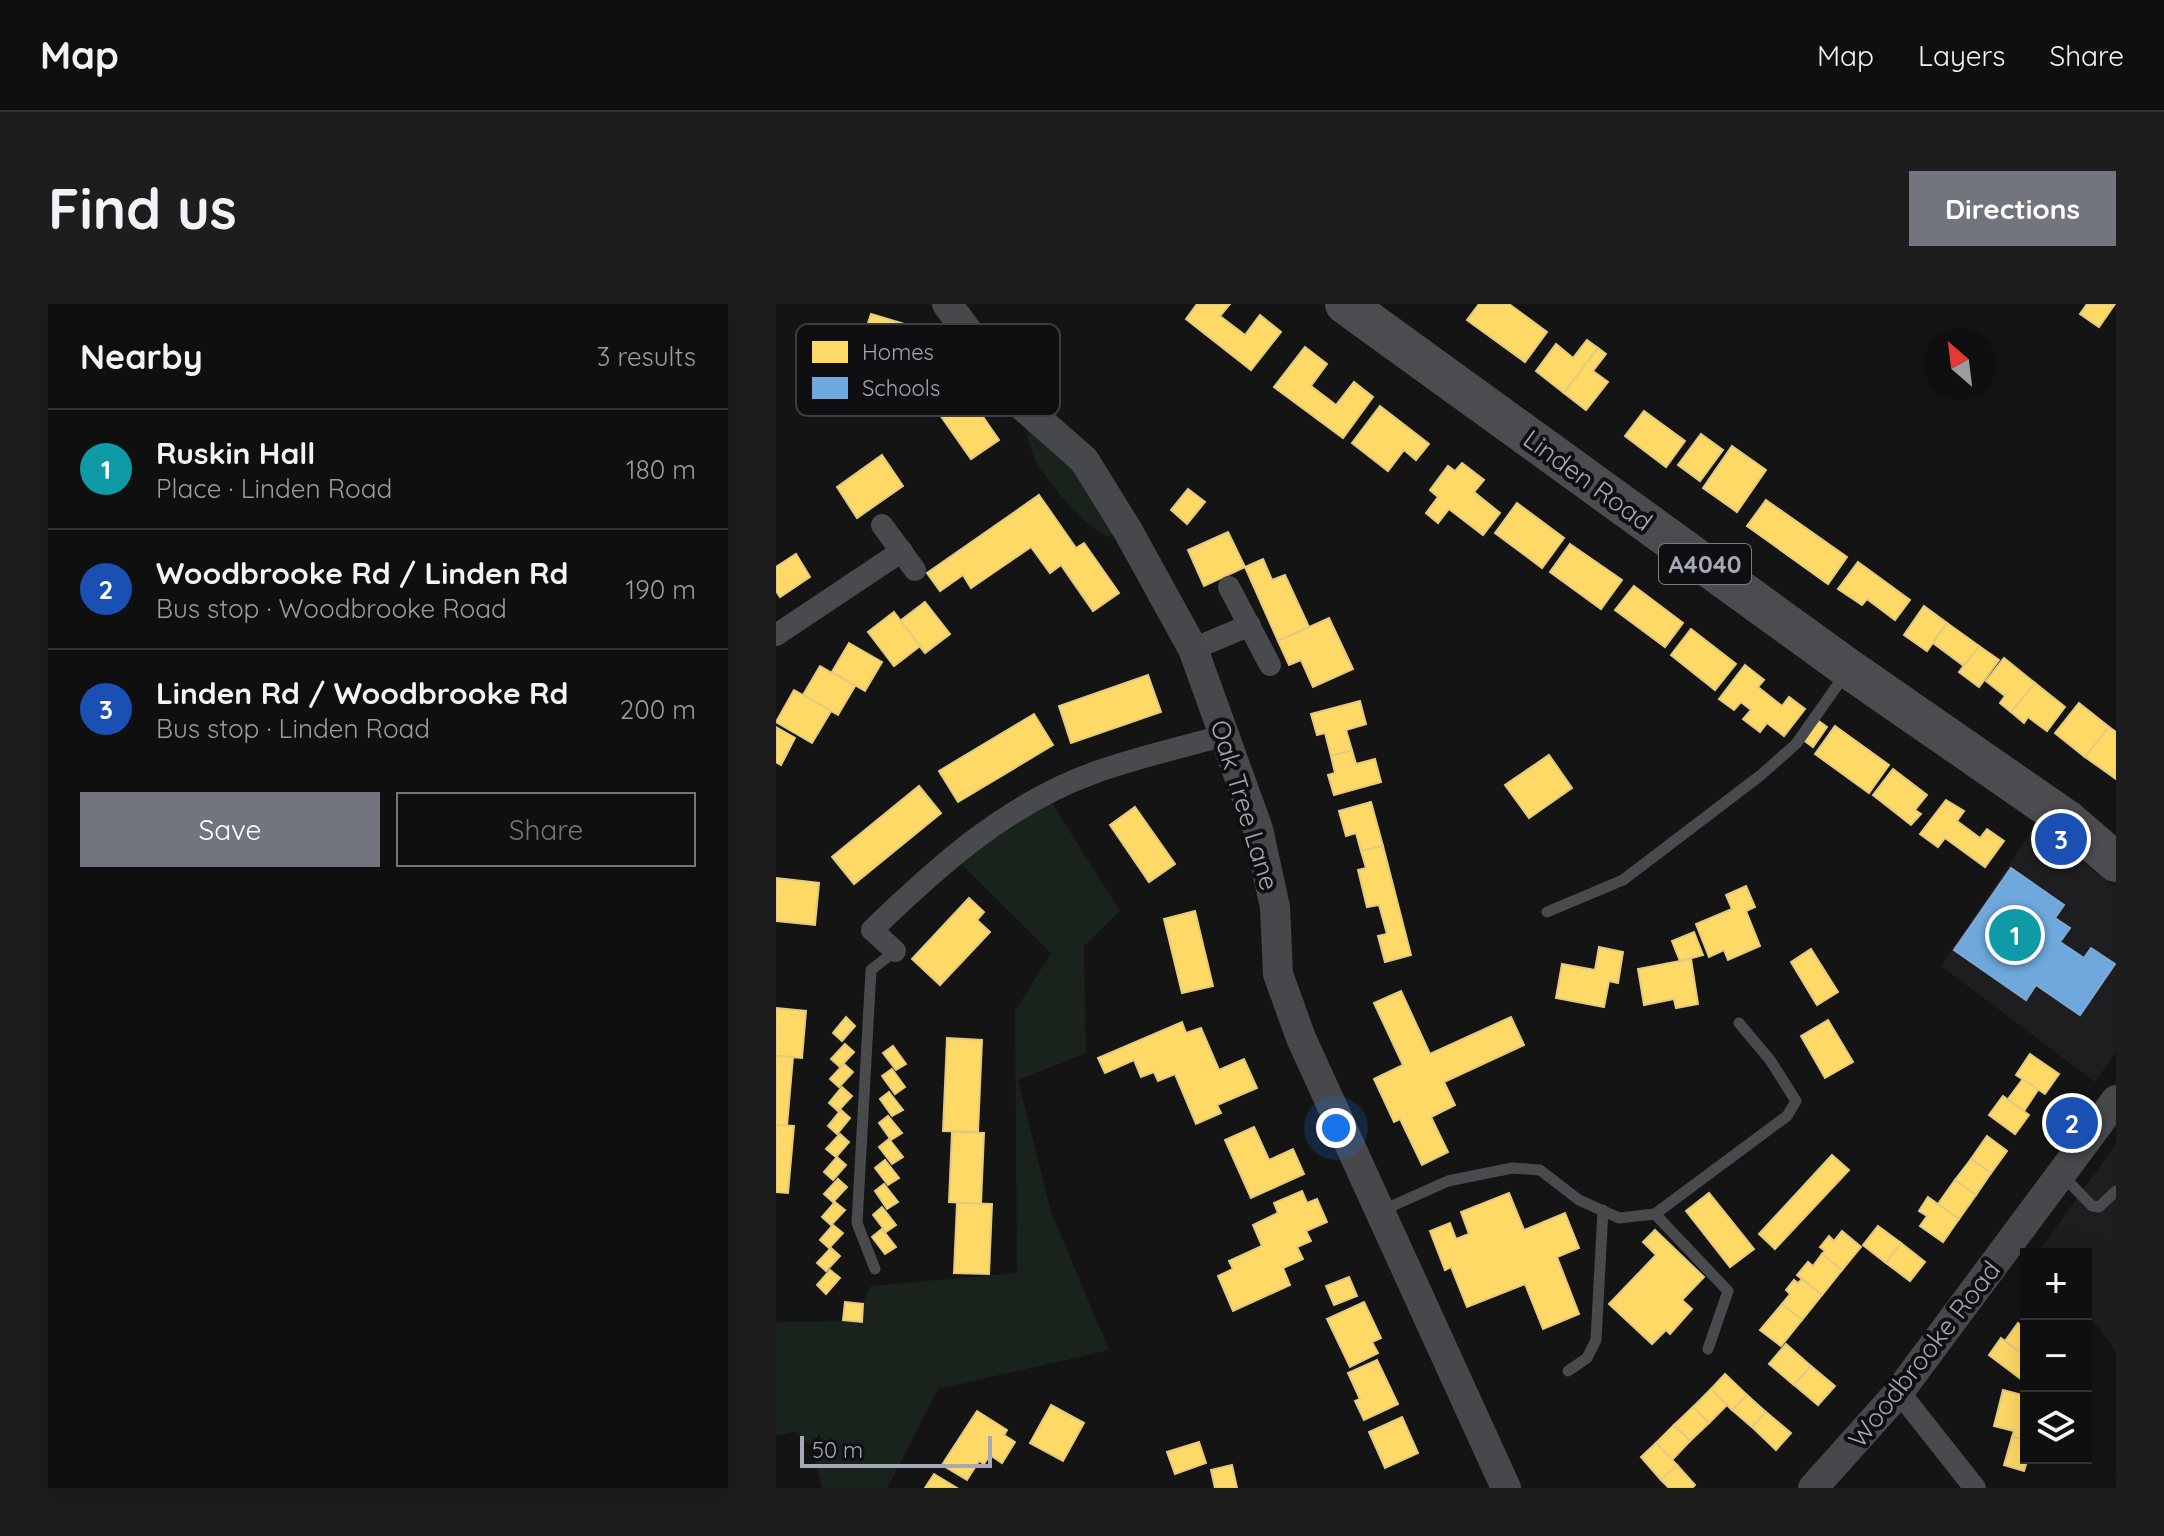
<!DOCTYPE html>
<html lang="en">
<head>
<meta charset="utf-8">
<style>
	:root { --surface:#0f0f10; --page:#1d1d1e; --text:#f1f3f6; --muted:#9b9c9f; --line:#2f2f30; --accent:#72747e }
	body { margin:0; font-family:Quicksand,sans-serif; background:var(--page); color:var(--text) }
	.controls { position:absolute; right:24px; bottom:24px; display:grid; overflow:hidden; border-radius:0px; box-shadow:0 8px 32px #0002 }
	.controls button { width:72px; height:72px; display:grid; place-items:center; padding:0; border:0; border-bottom:2px solid var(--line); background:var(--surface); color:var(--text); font:40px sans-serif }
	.compass { position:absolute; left:1148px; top:24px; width:72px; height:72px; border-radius:50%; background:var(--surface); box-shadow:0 8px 32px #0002; rotate:332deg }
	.scale { position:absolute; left:24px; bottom:20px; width:192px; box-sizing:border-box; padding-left:8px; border:4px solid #a4a8b7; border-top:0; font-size:22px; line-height:28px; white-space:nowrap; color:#a4a8b7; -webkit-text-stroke:6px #0f0f11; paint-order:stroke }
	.you { position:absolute; left:560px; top:824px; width:28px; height:28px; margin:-20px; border:6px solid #fff; border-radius:50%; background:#1a73e8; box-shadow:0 0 0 12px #1a73e833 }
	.badge { display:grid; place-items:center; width:52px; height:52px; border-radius:50%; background:var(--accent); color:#fff; font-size:26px; font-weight:700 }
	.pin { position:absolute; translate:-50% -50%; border:4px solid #fff; box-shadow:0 2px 8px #0006 }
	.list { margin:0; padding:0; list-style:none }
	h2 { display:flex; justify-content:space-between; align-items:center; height:104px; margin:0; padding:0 32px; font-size:34px }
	h2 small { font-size:26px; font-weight:400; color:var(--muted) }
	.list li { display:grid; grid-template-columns:52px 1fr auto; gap:24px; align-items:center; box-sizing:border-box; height:120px; padding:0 32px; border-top:2px solid var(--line) }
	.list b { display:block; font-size:30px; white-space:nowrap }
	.list p { margin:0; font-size:26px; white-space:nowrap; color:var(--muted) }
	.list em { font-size:26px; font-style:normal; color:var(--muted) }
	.actions { display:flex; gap:16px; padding:24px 32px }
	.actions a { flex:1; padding:18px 0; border:2px solid var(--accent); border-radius:0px; text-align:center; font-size:28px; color:var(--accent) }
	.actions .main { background:var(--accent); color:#fff }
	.icon { flex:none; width:44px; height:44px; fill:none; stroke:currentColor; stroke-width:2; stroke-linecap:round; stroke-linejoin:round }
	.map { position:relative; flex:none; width:1340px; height:1184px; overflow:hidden; border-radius:0px }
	header { display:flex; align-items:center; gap:48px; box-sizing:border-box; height:112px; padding:0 40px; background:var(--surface); border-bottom:2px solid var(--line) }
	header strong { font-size:38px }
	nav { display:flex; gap:44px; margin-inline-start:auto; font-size:28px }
	.intro { display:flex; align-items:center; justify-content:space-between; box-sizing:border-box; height:192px; padding:0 48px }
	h1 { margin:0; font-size:56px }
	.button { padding:20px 36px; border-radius:0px; background:var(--accent); color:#fff; font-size:28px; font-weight:700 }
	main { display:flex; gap:48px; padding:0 48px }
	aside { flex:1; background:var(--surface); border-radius:0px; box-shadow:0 8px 32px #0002 }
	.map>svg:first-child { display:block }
</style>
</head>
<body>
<header>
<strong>Map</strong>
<nav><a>Map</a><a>Layers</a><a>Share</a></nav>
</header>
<div class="intro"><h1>Find us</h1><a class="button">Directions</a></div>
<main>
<aside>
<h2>Nearby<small>3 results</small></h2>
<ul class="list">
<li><span class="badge" style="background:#0f9aa8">1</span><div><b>Ruskin Hall</b><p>Place · Linden Road</p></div><em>180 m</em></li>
<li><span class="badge" style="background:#1a4fb4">2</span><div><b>Woodbrooke Rd / Linden Rd</b><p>Bus stop · Woodbrooke Road</p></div><em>190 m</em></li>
<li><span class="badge" style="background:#1a4fb4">3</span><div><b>Linden Rd / Woodbrooke Rd</b><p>Bus stop · Linden Road</p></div><em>200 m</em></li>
</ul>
<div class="actions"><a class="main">Save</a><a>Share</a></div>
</aside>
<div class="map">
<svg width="1340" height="1184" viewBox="0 0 1340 1184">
	<rect width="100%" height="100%" fill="#141415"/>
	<g fill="#1e1e21">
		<polygon points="1258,523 1340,583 1340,748 1319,778 1165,662"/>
		<polygon points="1340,840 1340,1048 1310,1007 1310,950 1269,950 1265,944"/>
	</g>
	<g fill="#1a221c">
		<path d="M251,110L349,225L331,233C309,222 268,176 258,153C252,138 250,126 251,110Z"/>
		<polygon points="271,491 344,607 308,642 310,749 242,776 275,908 333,1046 162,1085 111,1184 46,1184 35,1141 19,1128 0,1132 0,1018 78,1017 95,982 241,969 239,707 275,649 177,552"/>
	</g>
	<g fill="#ffd966" stroke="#e4ca7e" stroke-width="2">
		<polygon points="421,0 454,0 444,12 469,31 484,11 505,28 475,66 410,15"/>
		<polygon points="703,0 733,0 771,28 749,58 691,16"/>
		<polygon points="1311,0 1339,0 1323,23 1304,10"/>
		<polygon points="95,10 158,29 148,63 84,43"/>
		<polygon points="811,36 822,44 788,89 760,67 780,40 797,54"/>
		<polygon points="529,43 551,60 535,82 560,101 578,78 597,93 567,134 498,83"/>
		<polygon points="822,44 830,50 817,67 832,78 810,106 788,89"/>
		<polygon points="176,68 223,136 195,155 148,88"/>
		<polygon points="604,102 653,140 640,156 628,146 612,167 576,139"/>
		<polygon points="868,107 909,137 890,163 849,132"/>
		<polygon points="925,130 947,146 924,177 902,161"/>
		<polygon points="956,142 990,166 961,208 927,184"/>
		<polygon points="106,151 127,182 81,214 61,183"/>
		<polygon points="686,159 708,176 698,188 724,209 707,231 673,205 662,219 650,209 662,193 654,186 672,162 679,167"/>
		<polygon points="412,185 429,198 411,220 395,206"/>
		<polygon points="263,191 300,244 308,239 343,289 317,307 285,261 274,269 255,243 195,284 187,271 164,287 151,269"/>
		<polygon points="990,196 1071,253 1052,280 971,222"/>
		<polygon points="741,199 788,234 766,264 719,229"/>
		<polygon points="452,228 469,263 428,282 412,246"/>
		<polygon points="794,240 846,276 825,305 774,268"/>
		<polygon points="20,250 34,273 4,293 0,287 0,263"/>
		<polygon points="487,255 496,276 509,271 533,323 502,337 469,263"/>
		<polygon points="1082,258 1134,296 1119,316 1091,295 1086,301 1062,285"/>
		<polygon points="858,282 907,319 889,343 839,306"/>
		<polygon points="149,298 174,330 149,349 124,317"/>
		<polygon points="1148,302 1171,319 1151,347 1128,331"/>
		<polygon points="118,308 144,342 118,362 92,328"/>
		<polygon points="553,314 577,365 537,383 525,356 513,361 502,337"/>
		<polygon points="1171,319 1203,342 1188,362 1157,339"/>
		<polygon points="915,325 960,360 939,386 895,351"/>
		<polygon points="73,339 106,358 89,387 56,368"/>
		<polygon points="1203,342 1223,356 1203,383 1183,368"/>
		<polygon points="1228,354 1259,379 1235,408 1224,399 1229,392 1210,377"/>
		<polygon points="969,361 988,376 982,383 1006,402 1013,393 1029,405 1008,432 991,419 984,428 967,415 975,406 965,398 958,406 943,395"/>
		<polygon points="44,362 79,382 62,411 27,391"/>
		<polygon points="372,371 385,408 295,439 283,402"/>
		<polygon points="1259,379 1289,403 1271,427 1252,413 1248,419 1235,408"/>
		<polygon points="18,386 55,407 36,439 0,418"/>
		<polygon points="584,397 590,420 570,426 576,446 555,452 549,429 541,431 535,410"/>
		<polygon points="1303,399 1333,423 1309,453 1279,429"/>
		<polygon points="258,410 277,441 182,498 163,467"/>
		<polygon points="1040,415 1051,423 1037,443 1026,435"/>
		<polygon points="1059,422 1113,461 1093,489 1039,450"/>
		<polygon points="0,423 19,434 5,461 0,458"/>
		<polygon points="1333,423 1340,428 1340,475 1309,453"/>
		<polygon points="576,446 580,460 599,455 605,478 558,491 552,471 559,469 555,452"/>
		<polygon points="773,451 796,484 753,514 729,481"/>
		<polygon points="1117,465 1151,491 1139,506 1145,510 1135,521 1097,491"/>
		<polygon points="143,482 165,509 78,580 56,553"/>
		<polygon points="1170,496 1188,507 1181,517 1204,534 1211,525 1228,537 1209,563 1169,534 1162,543 1144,530"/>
		<polygon points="595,498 607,542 585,547 580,529 570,532 563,507"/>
		<polygon points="359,503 399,560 373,578 334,521"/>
		<polygon points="607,542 635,651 609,658 602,632 611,630 603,601 591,603 582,566 590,564 585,547"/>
		<polygon points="0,574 43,579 39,621 0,617"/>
		<polygon points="970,582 979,603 970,607 984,642 952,656 948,646 933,653 920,620 956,605 950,591"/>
		<polygon points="193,594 208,608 201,616 214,628 164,681 136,655"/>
		<polygon points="419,607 437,682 406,689 388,615"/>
		<polygon points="918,628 927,651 904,657 896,637"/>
		<polygon points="823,643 847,648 842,679 833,677 828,703 780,694 786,660 819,666"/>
		<polygon points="1035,645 1062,688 1041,701 1015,658"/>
		<polygon points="915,655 922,700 900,704 898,695 868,701 862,665"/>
		<polygon points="625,687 654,750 735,713 748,741 668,778 679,801 655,813 672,848 646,861 624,815 618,818 598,775 627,761 598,699"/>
		<polygon points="0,704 30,707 26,754 0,752"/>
		<polygon points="70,713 79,722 66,737 57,729"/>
		<polygon points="1052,716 1077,758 1049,774 1025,732"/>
		<polygon points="406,718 410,729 425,724 443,766 468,755 481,784 441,801 445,809 420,820 399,770 382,777 378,768 365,773 358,756 329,769 322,754"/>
		<polygon points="171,734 206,736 202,828 167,827"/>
		<polygon points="69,740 78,748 64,763 55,755"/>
		<polygon points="117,742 130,760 120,766 107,749"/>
		<polygon points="1254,750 1283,770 1269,790 1240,771"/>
		<polygon points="0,752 17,753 11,822 0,821"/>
		<polygon points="68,760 77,768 63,783 54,775"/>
		<polygon points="116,765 129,783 119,790 106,772"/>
		<polygon points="1247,775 1262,786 1248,807 1232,795"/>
		<polygon points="66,783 76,792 62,807 53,799"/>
		<polygon points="113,788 127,806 116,812 104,795"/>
		<polygon points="1227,792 1253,811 1239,830 1213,811"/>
		<polygon points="65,806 74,814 61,830 52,822"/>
		<polygon points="112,812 126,829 115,836 103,819"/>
		<polygon points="0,821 18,822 12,889 0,888"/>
		<polygon points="478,823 493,856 517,845 528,870 475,894 449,836"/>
		<polygon points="176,828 208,829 205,900 173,898"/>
		<polygon points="64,830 73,838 60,853 50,845"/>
		<polygon points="1211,832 1231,847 1215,869 1195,855"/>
		<polygon points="113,835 127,853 116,860 103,843"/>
		<polygon points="1056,851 1073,866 999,945 983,930"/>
		<polygon points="61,853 70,861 57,876 48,868"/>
		<polygon points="1195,855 1215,869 1200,891 1179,876"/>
		<polygon points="109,856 123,874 112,881 99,864"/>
		<polygon points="62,875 71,883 57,898 48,890"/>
		<polygon points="1179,876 1200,891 1183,915 1162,900"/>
		<polygon points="108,880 122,898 111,905 99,887"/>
		<polygon points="526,887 531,899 541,895 551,918 530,927 535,937 521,943 527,955 507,964 514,981 457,1007 442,972 457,965 453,957 486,942 477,921 502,909 498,899"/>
		<polygon points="733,889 748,926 789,909 803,944 781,953 803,1010 767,1025 749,980 691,1003 675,963 669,966 654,927 674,919 680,935 693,930 685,908"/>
		<polygon points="933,889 978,945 954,963 910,907"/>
		<polygon points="1152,893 1183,915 1167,938 1144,922 1151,912 1143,907"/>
		<polygon points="59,898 69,906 55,921 46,913"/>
		<polygon points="181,899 216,900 213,970 178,969"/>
		<polygon points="106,903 120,921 110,928 97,911"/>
		<polygon points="57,921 67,929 53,944 44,936"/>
		<polygon points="1102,922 1125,939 1110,959 1087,941"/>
		<polygon points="106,925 120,943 109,950 96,933"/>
		<polygon points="879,926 928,973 906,996 916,1005 894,1030 890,1026 876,1040 833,1000 880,951 867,938"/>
		<polygon points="1066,927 1085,943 1066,966 1046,950 1049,947 1044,943 1053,932 1058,937"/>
		<polygon points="1125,939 1149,958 1134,977 1110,959"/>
		<polygon points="55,944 64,952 50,967 41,959"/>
		<polygon points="1046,950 1066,966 1046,991 1021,971 1032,958 1037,962"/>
		<polygon points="54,966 64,974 50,990 41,981"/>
		<polygon points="573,973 581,992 558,1001 550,982"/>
		<polygon points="1026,975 1046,991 1026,1016 1006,1000 1014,990 1010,986 1018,976 1022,979"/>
		<polygon points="69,998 87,1000 86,1018 67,1016"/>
		<polygon points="588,998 605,1034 596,1038 602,1049 574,1063 551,1015"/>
		<polygon points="1006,1000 1026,1016 1005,1042 984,1026"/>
		<polygon points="1242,1019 1250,1025 1250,1053 1229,1037"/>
		<polygon points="1225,1034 1250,1053 1250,1072 1246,1076 1213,1051"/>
		<polygon points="1010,1040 1035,1062 1018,1081 993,1060"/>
		<polygon points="601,1056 622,1100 588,1116 579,1097 584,1095 572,1069"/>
		<polygon points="1035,1062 1059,1082 1042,1101 1018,1081"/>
		<polygon points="949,1070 971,1091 956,1106 935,1085"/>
		<polygon points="935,1085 951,1101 933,1119 917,1103"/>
		<polygon points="1227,1086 1250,1092 1250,1136 1236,1133 1238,1127 1218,1122"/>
		<polygon points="971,1091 990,1108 976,1123 956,1106"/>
		<polygon points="275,1101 308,1119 287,1157 254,1139"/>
		<polygon points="917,1103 933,1119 914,1137 898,1121"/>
		<polygon points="201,1107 231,1126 228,1131 239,1138 226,1159 214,1151 208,1160 203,1157 191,1176 166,1161"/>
		<polygon points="990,1108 1015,1129 1000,1146 976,1123"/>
		<polygon points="626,1113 642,1149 609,1164 593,1128"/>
		<polygon points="898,1121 914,1137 896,1156 880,1139"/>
		<polygon points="1236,1133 1250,1136 1252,1154 1248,1167 1228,1161"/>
		<polygon points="423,1138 430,1159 399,1170 391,1148"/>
		<polygon points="880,1139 901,1161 885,1176 865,1153"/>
		<polygon points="456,1161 461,1184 439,1184 435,1166"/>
		<polygon points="901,1161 919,1181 916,1184 893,1184 885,1176"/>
		<polygon points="158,1170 181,1184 149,1184"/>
	</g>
	<polygon fill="#6fa8dc" stroke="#7fa8d1" stroke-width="2" points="1235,564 1288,601 1279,614 1294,624 1284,638 1308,654 1315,644 1339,660 1304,711 1260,681 1250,696 1178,646"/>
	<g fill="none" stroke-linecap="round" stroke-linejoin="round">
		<g stroke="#484a4e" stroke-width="11">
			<polyline points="771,608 847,576 985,471 1020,440 1068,372"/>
			<polyline points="1286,871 1316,902 1323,903 1340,887"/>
			<polyline points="605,907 672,877 736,864 764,866 803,896 843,914 879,910 1011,812 1020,797 994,756 963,719"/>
			<polyline points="879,910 952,987 932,1045"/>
			<polyline points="99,965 81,919 95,666 119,647"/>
			<polyline points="792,1067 811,1054 820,1036 827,906"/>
		</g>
		<g stroke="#484a4e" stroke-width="22">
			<polyline points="106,221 139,266"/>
			<polyline points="453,283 494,361"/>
			<polyline points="0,331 126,247"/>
			<polyline points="417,345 474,321"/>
			<path d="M119,647L96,626C162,562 232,499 320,468C362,453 407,443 450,431"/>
			<polyline points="1123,1088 1199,1184"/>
		</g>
		<g stroke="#46484c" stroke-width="30">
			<polyline points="171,0 249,104 308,156 352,227 417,345 482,525 499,603 502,670 525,734 730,1184"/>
			<polyline points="1037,1184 1123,1088 1340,796"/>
		</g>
		<polyline stroke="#4b4b50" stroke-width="40" points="569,0 1073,365 1291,516 1340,558"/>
	</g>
	<g text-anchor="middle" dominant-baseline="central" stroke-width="8" stroke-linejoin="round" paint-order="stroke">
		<rect fill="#0f0f11" stroke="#777a85" stroke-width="2" x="883" y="240" width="92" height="40" rx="6"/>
		<g font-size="24" font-weight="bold" fill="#a4a8b7">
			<text x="929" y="260">A4040</text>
		</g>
		<g font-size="26" fill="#a4a8b7" stroke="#0f0f11">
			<text transform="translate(812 176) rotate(36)">Linden Road</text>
			<text transform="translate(469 501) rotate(73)">Oak Tree Lane</text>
			<text transform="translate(1148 1050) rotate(-52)">Woodbrooke Road</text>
		</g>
	</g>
	<rect x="20" y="20" width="264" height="92" rx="12" fill="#0f0f11" stroke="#3c3d43" stroke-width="2"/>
	<rect x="36" y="37" width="36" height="22" fill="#ffd966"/>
	<rect x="36" y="73" width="36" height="22" fill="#6fa8dc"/>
	<g font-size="22" fill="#a4a8b7">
		<text x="86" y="56">Homes</text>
		<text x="86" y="92">Schools</text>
	</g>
</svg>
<div class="controls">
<button>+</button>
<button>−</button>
<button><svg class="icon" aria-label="layers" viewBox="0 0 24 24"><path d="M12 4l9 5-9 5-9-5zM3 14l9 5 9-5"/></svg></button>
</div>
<svg class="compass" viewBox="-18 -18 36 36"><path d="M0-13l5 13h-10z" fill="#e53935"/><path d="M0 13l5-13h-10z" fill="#9b9c9f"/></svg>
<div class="scale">50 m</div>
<div class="you"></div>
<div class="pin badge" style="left:1239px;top:631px;background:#0f9aa8">1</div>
<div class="pin badge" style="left:1296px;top:819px;background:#1a4fb4">2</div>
<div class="pin badge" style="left:1285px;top:535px;background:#1a4fb4">3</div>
</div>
</main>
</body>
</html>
